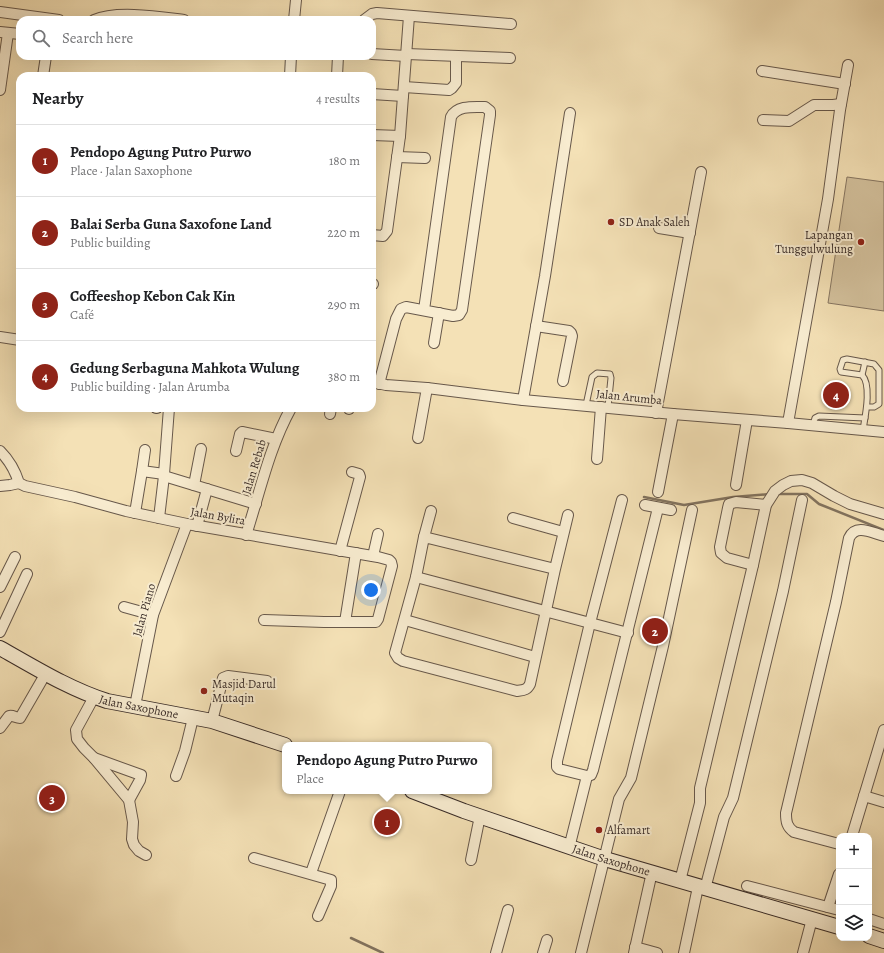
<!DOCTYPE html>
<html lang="en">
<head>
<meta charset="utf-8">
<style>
	:root { --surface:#fff; --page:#f2f2f2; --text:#202124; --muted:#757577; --line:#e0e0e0; --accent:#8f2418 }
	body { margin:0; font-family:Alegreya,serif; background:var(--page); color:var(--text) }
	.controls { position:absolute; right:12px; bottom:12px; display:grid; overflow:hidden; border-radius:8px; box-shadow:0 4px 16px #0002 }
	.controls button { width:36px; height:36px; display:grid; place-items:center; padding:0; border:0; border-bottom:1px solid var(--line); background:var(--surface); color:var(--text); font:20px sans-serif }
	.you { position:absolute; left:371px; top:590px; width:14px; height:14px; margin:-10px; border:3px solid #fff; border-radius:50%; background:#1a73e8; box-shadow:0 0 0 6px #1a73e833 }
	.badge { display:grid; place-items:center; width:26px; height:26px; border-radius:50%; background:var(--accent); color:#fff; font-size:13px; font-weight:700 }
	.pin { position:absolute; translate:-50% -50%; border:2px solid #fff; box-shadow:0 1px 4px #0006 }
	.popup { position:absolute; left:282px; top:742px; width:210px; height:52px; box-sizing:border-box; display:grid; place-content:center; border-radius:8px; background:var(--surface); filter:drop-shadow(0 1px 3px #0005); font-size:13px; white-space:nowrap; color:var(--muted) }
	.popup b { font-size:15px; color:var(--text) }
	.popup::after { content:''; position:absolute; left:50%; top:100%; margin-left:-8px; border:8px solid transparent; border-top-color:var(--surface) }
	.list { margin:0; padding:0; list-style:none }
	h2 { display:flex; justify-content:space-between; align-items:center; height:52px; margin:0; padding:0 16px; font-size:17px }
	h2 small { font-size:13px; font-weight:400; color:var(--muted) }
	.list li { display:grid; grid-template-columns:26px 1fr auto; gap:12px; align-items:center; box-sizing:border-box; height:72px; padding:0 16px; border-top:1px solid var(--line) }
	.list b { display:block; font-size:15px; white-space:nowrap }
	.list p { margin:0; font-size:13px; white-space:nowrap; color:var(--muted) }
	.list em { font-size:13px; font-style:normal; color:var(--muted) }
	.icon { flex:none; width:22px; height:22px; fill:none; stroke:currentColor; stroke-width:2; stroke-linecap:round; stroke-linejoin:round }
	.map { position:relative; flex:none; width:884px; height:953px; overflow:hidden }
	.search { position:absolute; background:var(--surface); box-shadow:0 4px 16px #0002; left:16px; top:16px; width:360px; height:44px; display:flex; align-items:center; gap:10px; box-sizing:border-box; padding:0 14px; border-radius:12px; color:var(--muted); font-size:15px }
	.panel { position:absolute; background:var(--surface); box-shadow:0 4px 16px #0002; left:16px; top:72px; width:360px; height:340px; border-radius:12px }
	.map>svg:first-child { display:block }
</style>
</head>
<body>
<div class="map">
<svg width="884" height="953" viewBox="0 0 884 953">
	<rect width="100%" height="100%" fill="#f4e1b6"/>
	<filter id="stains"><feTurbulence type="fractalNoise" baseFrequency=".005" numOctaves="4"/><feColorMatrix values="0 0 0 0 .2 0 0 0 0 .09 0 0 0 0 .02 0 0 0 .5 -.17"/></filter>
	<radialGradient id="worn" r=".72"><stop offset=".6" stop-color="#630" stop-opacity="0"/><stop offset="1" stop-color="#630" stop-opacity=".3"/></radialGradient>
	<polygon fill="#d4c29e" stroke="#867662" points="847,177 884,182 884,311 828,303"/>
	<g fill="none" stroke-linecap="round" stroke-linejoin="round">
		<g stroke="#82735f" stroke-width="2.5">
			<polyline points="777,494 807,494 819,504 884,530"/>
			<polyline points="644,497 684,505 733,497 770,494"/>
			<polyline points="351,938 383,953"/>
		</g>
		<defs>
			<g id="service">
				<polyline points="862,375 865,362"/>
				<polyline points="586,405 592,377 597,373 610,374 611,378 608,407"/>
				<polyline points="813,425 815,418 819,416 865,418"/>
				<path d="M863,430C865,417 872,385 862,375L841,372L840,369L843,360L847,359L874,364L879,370V404L874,407H867"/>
			</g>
			<g id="minor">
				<polyline points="0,12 59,20"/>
				<path d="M94,20C117,10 160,17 184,20"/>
				<polyline points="294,20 296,0"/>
				<polyline points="364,20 372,14 377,13 511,24"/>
				<polyline points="0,32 20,34"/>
				<polyline points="372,54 406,56"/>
				<polyline points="407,54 510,58"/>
				<polyline points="762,71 845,84"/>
				<polyline points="43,76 46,56"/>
				<polyline points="290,76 291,56"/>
				<polyline points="337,76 338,56"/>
				<polyline points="404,87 449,90 452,88 456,83 456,56"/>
				<polyline points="0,90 8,33"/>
				<polyline points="372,94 403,96"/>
				<polyline points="763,120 789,121 814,105 833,105 841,104"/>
				<polyline points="372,135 400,136"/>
				<polyline points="397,157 425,158"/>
				<polyline points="659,228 690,233"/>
				<polyline points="372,235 383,236 387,231 400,136 409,16"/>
				<polyline points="372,284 373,284"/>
				<polyline points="536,326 569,331 571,333 572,336 563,381"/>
				<polyline points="0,337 20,340"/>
				<polyline points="434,343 439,313"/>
				<polyline points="372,382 386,385 427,388 523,400 673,414 788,423 884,432"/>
				<path d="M379,384L396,319L401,309L406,307L453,316L459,315L462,310L490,115V111L485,107C474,107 457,105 451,117L424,310"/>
				<polyline points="523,400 545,276 570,113"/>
				<polyline points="156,408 157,408"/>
				<polyline points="349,409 349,408"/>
				<polyline points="656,413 701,172"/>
				<polyline points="330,414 331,408"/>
				<polyline points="788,423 828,199 840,110 848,65"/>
				<polyline points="418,438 427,388"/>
				<path d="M0,451C9,460 15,470 19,483L25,486L75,497L126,511L187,524L378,557L389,560L391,562L392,566L378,619L376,622H324L264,620"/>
				<polyline points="236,451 240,434 242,432 276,439"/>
				<polyline points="597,459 601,407"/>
				<polyline points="142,471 164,474 164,476 256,504"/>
				<polyline points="164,474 169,408"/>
				<polyline points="194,485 201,449"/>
				<polyline points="736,485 747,420"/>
				<polyline points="0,486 10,485 19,483"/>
				<polyline points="658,492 673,414"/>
				<polyline points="622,500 590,623 557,761 557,767 559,769 587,776 591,775 593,770 658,508"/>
				<polyline points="645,505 671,510"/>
				<polyline points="135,513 142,471 145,450"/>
				<polyline points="159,518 164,476"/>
				<polyline points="513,518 563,532"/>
				<polyline points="197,526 207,489"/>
				<path d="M246,535C260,492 269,448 291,408"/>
				<polyline points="424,537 431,511"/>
				<polyline points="340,551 360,477 359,474 352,472"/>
				<polyline points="373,556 378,534"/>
				<polyline points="753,565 727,558 721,553 720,547 728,508 729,504 736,502 766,505"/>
				<path d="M555,569L424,537L416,577L395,653L398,658L403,661L517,691C524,690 527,690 530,684L555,569L568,515"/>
				<polyline points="416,577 628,633"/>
				<polyline points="0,587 15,557"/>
				<polyline points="124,607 153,615"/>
				<polyline points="405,620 535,657"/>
				<polyline points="345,622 356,553"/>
				<polyline points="0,632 27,574"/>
				<polyline points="94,697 76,730 77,739 84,748 94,758 129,800 133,822 132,839 134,845 139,851 146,855"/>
				<polyline points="135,706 153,615 187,524"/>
				<polyline points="212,721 223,678 228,676 267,681"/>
				<path d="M0,728L9,716C13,715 16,718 20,718L46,673"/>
				<polyline points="94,758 141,775 140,780 129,800"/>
				<polyline points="176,776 185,751 193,718"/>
				<polyline points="864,796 884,802"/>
				<polyline points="852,836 884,730"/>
				<path d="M839,844L794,832C787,827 786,822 786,813L836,602L849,538C856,523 872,533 884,536"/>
				<polyline points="569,848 587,776"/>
				<polyline points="254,858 331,880 331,886 318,916"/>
				<polyline points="471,860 480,816"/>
				<polyline points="311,873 340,791"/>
				<polyline points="680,881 700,803 700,788 753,565 766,505 775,491 783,485 791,481 802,480 812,483 834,496 850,504 884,514"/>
				<polyline points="747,886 839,910"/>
				<polyline points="705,889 724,817 733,798 783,591 802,500"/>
				<polyline points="828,907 839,874"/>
				<polyline points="869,919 884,924"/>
				<polyline points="635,947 657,953"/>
				<polyline points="496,953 508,910"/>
				<polyline points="543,953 547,940"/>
				<polyline points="581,953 619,799 631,778 663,646 692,510"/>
				<polyline points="634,953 652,872"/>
				<polyline points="684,953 698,887"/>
				<polyline points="803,953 812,919"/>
			</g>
			<g id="secondary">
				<path id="s1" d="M0,648C34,667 69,689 107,701L212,721L285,745"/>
				<path id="s2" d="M412,791L464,811L605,859L839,927"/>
				<polyline points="869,936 884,941"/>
			</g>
		</defs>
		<use href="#service" stroke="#67584b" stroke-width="7"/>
		<use href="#minor" stroke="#67584b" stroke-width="12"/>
		<use href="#secondary" stroke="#382b27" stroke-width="16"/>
		<use href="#service" stroke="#f8ecd0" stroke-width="5"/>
		<use href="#minor" stroke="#f8ecd0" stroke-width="10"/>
		<use href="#secondary" stroke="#f8ecd0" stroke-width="14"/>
	</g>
	<g fill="#8f2418" stroke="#f8ecd0" stroke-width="1.5">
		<circle cx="611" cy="222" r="4"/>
		<circle cx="861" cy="242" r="4"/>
		<circle cx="204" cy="691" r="4"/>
		<circle cx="599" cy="830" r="4"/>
	</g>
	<g text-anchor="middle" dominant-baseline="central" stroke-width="4" stroke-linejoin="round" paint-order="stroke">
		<g font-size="12" fill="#382b27" stroke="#f8ecd0" text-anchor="start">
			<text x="619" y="222">SD Anak Saleh</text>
			<text x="853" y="235" text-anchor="end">Lapangan<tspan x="853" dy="14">Tunggulwulung</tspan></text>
			<text x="212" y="684">Masjid Darul<tspan x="212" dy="14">Mutaqin</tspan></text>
			<text x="607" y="830">Alfamart</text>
		</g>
		<g font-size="12" fill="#382b27" stroke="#f8ecd0">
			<text transform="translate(629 397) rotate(6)">Jalan Arumba</text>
			<text transform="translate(254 467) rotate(-73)">Jalan Rebab</text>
			<text transform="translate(218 516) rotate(10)">Jalan Bylira</text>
			<text transform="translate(144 610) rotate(-74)">Jalan Piano</text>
			<text stroke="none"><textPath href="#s1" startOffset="152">Jalan Saxophone</textPath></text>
			<text stroke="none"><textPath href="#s2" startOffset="211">Jalan Saxophone</textPath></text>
		</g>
	</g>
	<rect width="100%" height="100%" filter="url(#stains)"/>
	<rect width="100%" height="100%" fill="url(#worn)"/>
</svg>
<div class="controls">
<button>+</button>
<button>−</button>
<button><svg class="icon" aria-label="layers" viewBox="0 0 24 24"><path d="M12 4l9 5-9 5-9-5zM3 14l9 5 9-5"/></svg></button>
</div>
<div class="you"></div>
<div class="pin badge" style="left:387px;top:822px">1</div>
<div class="popup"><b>Pendopo Agung Putro Purwo</b>Place</div>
<div class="pin badge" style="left:655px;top:631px">2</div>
<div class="pin badge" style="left:52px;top:798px">3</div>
<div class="pin badge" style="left:836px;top:395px">4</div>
<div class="search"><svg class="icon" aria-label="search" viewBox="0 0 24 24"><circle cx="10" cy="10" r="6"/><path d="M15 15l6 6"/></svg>Search here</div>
<section class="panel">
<h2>Nearby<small>4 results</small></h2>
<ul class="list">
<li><span class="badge">1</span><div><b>Pendopo Agung Putro Purwo</b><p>Place · Jalan Saxophone</p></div><em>180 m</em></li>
<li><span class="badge">2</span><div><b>Balai Serba Guna Saxofone Land</b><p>Public building</p></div><em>220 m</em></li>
<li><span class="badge">3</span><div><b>Coffeeshop Kebon Cak Kin</b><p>Café</p></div><em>290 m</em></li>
<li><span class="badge">4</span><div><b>Gedung Serbaguna Mahkota Wulung</b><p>Public building · Jalan Arumba</p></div><em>380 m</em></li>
</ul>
</section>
</div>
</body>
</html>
